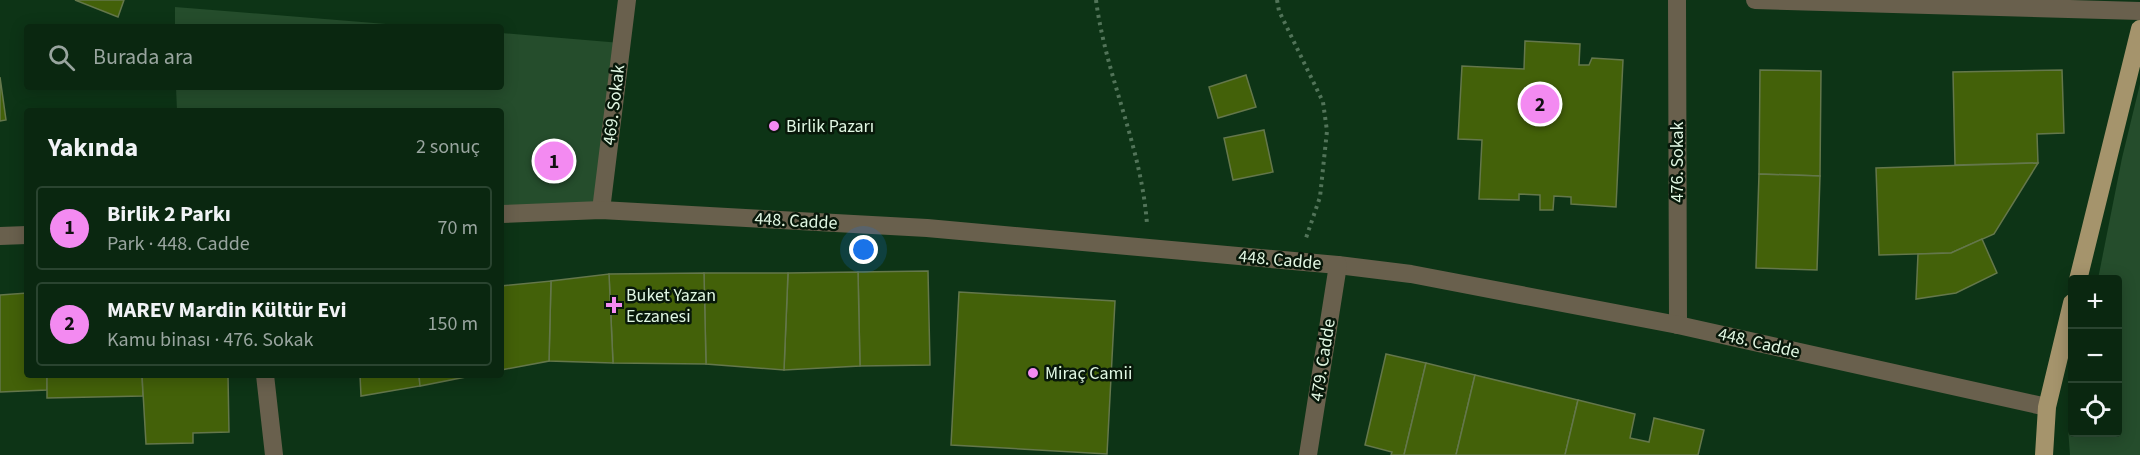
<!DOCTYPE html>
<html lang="tr">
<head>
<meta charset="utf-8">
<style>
	:root { --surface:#0a2710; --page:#132f19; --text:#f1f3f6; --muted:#99a59f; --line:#2a4430; --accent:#f38af1 }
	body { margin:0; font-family:"Source Sans 3",sans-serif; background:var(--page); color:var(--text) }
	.controls { position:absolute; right:18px; bottom:18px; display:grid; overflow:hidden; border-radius:6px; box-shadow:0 3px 15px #0003 }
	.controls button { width:54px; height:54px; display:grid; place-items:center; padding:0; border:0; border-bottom:2px solid var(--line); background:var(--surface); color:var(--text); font:30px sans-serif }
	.you { position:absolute; left:864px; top:250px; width:21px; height:21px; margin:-15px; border:4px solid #fff; border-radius:50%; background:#1a73e8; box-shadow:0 0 0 9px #1a73e833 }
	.badge { display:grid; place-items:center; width:39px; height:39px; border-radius:50%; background:var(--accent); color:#111; font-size:20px; font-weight:700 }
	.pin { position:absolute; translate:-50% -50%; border:3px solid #fff; box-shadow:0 2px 6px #0006 }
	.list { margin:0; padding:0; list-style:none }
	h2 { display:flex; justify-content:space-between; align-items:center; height:78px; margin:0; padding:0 24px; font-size:26px }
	h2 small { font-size:20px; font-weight:400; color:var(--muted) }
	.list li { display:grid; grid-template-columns:39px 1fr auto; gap:18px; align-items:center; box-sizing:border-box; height:84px; margin:0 12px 12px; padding:0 12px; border:2px solid var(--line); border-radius:6px }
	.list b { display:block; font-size:22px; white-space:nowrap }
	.list p { margin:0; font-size:20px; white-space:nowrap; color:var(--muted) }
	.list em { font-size:20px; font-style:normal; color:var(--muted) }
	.icon { flex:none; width:33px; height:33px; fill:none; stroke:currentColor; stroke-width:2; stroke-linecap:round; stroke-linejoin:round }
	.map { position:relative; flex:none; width:2140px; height:455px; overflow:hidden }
	.search { position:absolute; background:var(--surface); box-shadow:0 3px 15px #0003; left:24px; top:24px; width:480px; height:66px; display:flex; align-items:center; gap:15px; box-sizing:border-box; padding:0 21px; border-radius:6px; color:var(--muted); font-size:22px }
	.panel { position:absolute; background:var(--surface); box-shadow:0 3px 15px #0003; left:24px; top:108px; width:480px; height:270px; border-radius:6px }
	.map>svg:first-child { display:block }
</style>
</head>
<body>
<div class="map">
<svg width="2140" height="455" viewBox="0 0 2140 455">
	<rect width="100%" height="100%" fill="#0d3416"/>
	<g fill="#254d2c">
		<polygon points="175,7 423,27 175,27"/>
		<polygon points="501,33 621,43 601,210 501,214 501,111 177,111 176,87 501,87"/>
		<polygon points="2140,84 2140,455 2070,455 2068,428 2072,407 2072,432 2118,432 2118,280 2098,279 2122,158"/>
	</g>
	<g fill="#436109" stroke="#64774b" stroke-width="1.5">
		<polygon points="75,0 124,0 118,17"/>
		<polygon points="1525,41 1580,44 1579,65 1589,65 1592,58 1623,60 1616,207 1571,204 1571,197 1554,196 1553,210 1540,210 1540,195 1519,194 1519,200 1479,199 1482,140 1458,139 1462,66 1524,69"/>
		<polygon points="1760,70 1821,71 1820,176 1759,174"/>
		<polygon points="2062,70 2064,133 2037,134 2038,163 1955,165 1953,72"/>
		<polygon points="1246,75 1256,107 1218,118 1209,87"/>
		<polygon points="0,77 6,120 0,121"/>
		<polygon points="1264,130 1273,172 1233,180 1224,138"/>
		<polygon points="2038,163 1994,234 1951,253 1879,255 1876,168"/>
		<polygon points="1759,174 1820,176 1817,270 1756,268"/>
		<polygon points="1982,239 1997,273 1956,293 1916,299 1918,254 1951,253"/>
		<polygon points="928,271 930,365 860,366 858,272"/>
		<polygon points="858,272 860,366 784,370 788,273"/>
		<polygon points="704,273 788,273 784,370 706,364"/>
		<polygon points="704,273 706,364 613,363 609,274"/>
		<polygon points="609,274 613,363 549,361 551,281"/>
		<polygon points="551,281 549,361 501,370 501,286"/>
		<polygon points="959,292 1115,301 1107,454 951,445"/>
		<polygon points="27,293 27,375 47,375 47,390 0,392 0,295"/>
		<polygon points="1386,354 1426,363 1404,455 1391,455 1392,452 1365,445"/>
		<polygon points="1426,363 1475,375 1456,455 1404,455"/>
		<polygon points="47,375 142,375 143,396 47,398"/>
		<polygon points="142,375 228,375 229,432 193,433 193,443 146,444"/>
		<polygon points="360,375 419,375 420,386 361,396"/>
		<polygon points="419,375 476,375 420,386"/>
		<polygon points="1475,375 1578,400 1565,455 1456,455"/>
		<polygon points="1578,400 1635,414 1630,438 1649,442 1654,418 1704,430 1698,455 1565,455"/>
	</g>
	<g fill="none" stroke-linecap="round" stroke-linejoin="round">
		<g stroke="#527459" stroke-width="4" stroke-dasharray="3 4.5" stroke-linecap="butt">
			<path d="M1096,0C1106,77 1141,144 1147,224"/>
			<polyline points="1277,0 1279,11 1323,102 1327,131 1320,197 1306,238"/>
		</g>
		<g stroke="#69604d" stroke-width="18">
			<polyline points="1677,0 1678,325"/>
			<polyline points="1755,0 2140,11"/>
			<polyline points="601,210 627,0"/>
			<polyline points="501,214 601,210 927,228 1338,265 1411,274 1678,325 2047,407"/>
			<polyline points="0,236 27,235"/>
			<polyline points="265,375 274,455"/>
			<polyline points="1308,455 1338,265"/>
		</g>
		<g stroke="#a5946c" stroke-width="18">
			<polyline points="2078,280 2140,29"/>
			<polyline points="2044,455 2047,407 2072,303"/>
		</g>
	</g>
	<g fill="#f38af1" stroke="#08180a" stroke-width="2">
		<circle cx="774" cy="126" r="6"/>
		<path d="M611 296h6v6h6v6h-6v6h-6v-6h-6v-6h6z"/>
		<circle cx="1033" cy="373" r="6"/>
	</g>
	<g text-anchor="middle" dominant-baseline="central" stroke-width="5" stroke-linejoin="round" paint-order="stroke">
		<g font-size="18" fill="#e1f7e3" stroke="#08180a">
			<text transform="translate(614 105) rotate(-83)">469. Sokak</text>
			<text transform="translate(1677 162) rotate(-90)">476. Sokak</text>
			<text transform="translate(796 221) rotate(3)">448. Cadde</text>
			<text transform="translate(1280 260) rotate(5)">448. Cadde</text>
			<text transform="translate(1759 343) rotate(13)">448. Cadde</text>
			<text transform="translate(1323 360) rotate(-81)">479. Cadde</text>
		</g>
		<g font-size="18" fill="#e1f7e3" stroke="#08180a" text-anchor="start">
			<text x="786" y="126">Birlik Pazarı</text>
			<text x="626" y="295">Buket Yazan<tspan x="626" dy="21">Eczanesi</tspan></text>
			<text x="1045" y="373">Miraç Camii</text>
		</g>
	</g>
</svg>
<div class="controls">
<button>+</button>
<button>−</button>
<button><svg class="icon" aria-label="locate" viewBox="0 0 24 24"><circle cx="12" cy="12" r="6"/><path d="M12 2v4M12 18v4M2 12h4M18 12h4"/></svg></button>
</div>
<div class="you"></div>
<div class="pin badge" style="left:554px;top:161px">1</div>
<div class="pin badge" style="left:1540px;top:104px">2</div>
<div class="search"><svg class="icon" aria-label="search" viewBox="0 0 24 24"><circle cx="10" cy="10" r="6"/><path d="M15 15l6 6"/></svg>Burada ara</div>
<section class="panel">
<h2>Yakında<small>2 sonuç</small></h2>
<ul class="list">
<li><span class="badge">1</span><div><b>Birlik 2 Parkı</b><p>Park · 448. Cadde</p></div><em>70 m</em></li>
<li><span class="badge">2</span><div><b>MAREV Mardin Kültür Evi</b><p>Kamu binası · 476. Sokak</p></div><em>150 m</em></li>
</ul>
</section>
</div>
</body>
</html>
